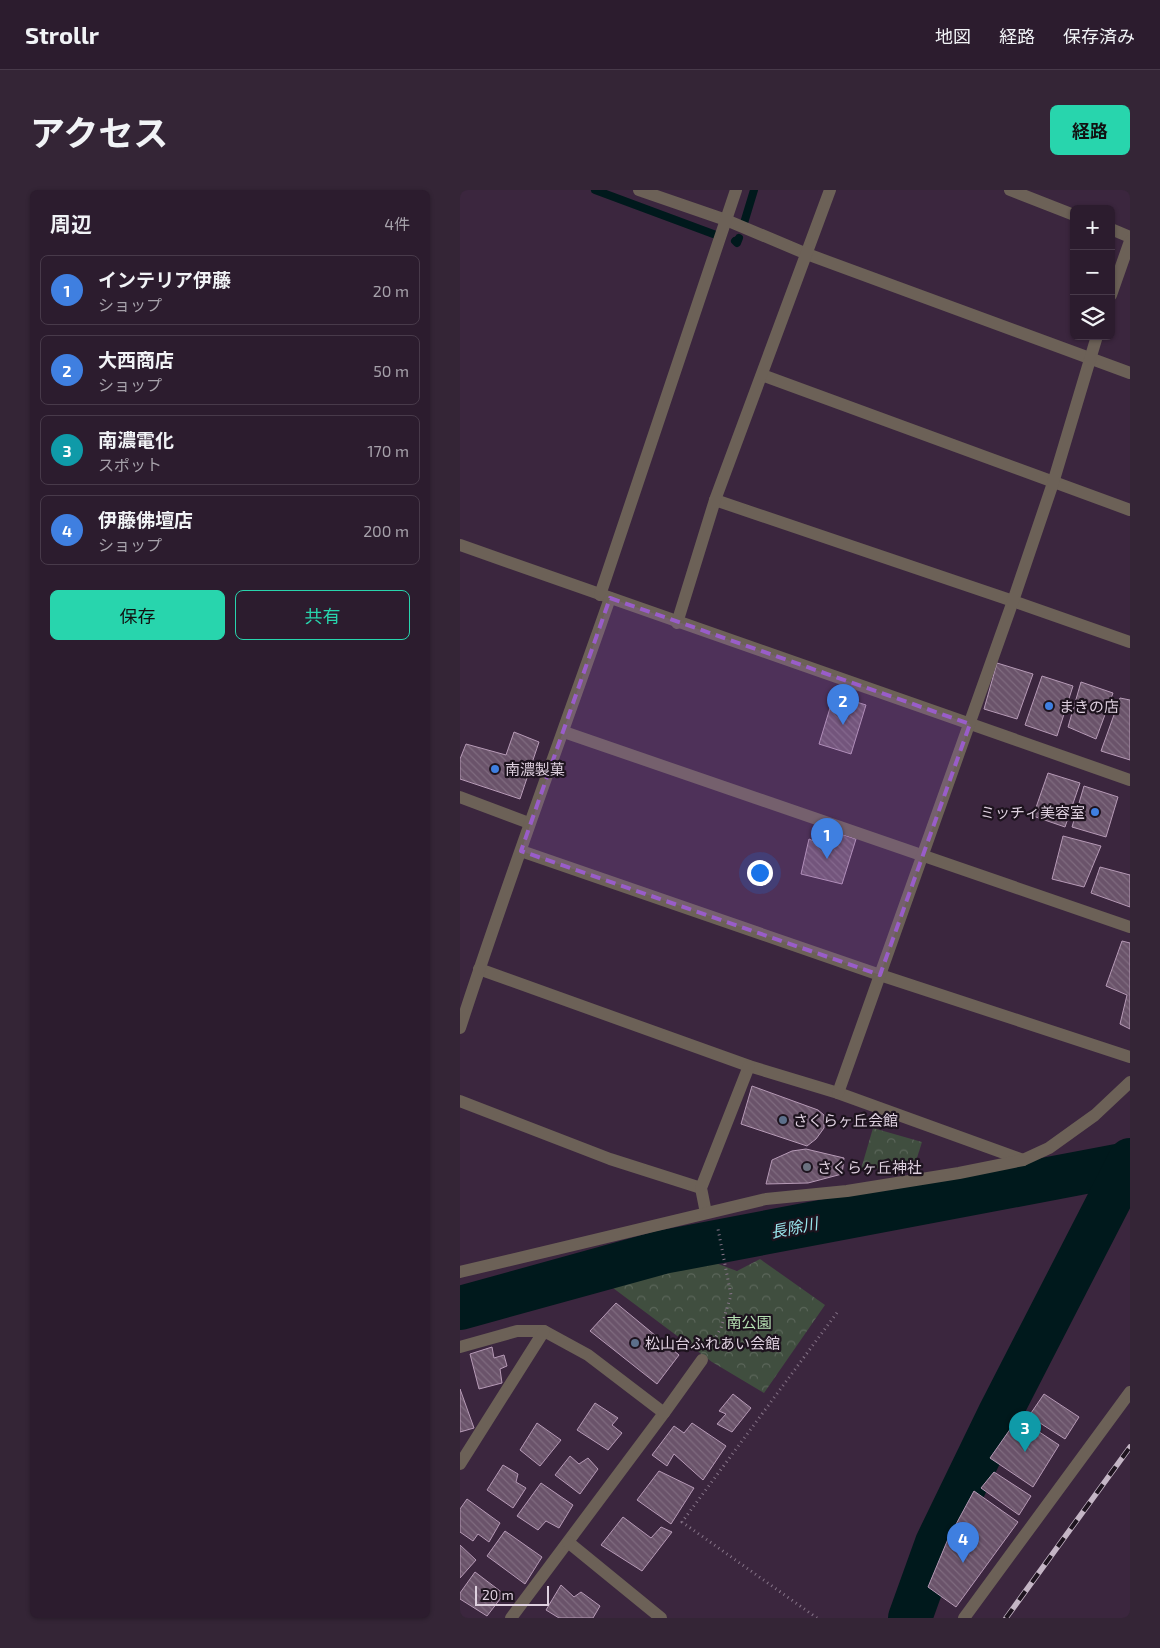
<!DOCTYPE html>
<html lang="ja">
<head>
<meta charset="utf-8">
<style>
	:root { --surface:#2c1c2e; --page:#342536; --text:#f1f3f6; --muted:#a6a1aa; --line:#483a4a; --accent:#28d5ad }
	body { margin:0; font-family:"Exo 2","Noto Sans JP",sans-serif; background:var(--page); color:var(--text) }
	.controls { position:absolute; right:15px; top:15px; display:grid; overflow:hidden; border-radius:8px; box-shadow:0 1px 4px #0004 }
	.controls button { width:45px; height:45px; display:grid; place-items:center; padding:0; border:0; border-bottom:1px solid var(--line); background:var(--surface); color:var(--text); font:25px sans-serif }
	.scale { position:absolute; left:15px; bottom:12px; width:74px; box-sizing:border-box; padding-left:5px; border:2px solid #ded0df; border-top:0; font-size:14px; line-height:18px; white-space:nowrap; color:#ded0df; -webkit-text-stroke:4px #1d131e; paint-order:stroke }
	.you { position:absolute; left:299px; top:682px; width:18px; height:18px; margin:-12px; border:4px solid #fff; border-radius:50%; background:#1a73e8; box-shadow:0 0 0 8px #1a73e833 }
	.badge { display:grid; place-items:center; width:32px; height:32px; border-radius:50%; background:var(--accent); color:#fff; font-size:16px; font-weight:700 }
	.pin { position:absolute; translate:-50% -41px; filter:drop-shadow(0 1px 2px #0008) }
	.pin::after { content:''; position:absolute; top:26px; width:18px; height:15px; background:inherit; clip-path:polygon(0 0,100% 0,50% 100%) }
	.list { margin:0; padding:0; list-style:none }
	h2 { display:flex; justify-content:space-between; align-items:center; height:65px; margin:0; padding:0 20px; font-size:21px }
	h2 small { font-size:16px; font-weight:400; color:var(--muted) }
	.list li { display:grid; grid-template-columns:32px 1fr auto; gap:15px; align-items:center; box-sizing:border-box; height:70px; margin:0 10px 10px; padding:0 10px; border:1px solid var(--line); border-radius:8px }
	.list b { display:block; font-size:19px; white-space:nowrap }
	.list p { margin:0; font-size:16px; white-space:nowrap; color:var(--muted) }
	.list em { font-size:16px; font-style:normal; color:var(--muted) }
	.actions { display:flex; gap:10px; padding:15px 20px }
	.actions a { flex:1; padding:11px 0; border:1px solid var(--accent); border-radius:8px; text-align:center; font-size:18px; color:var(--accent) }
	.actions .main { background:var(--accent); color:#111 }
	.icon { flex:none; width:28px; height:28px; fill:none; stroke:currentColor; stroke-width:2; stroke-linecap:round; stroke-linejoin:round }
	.map { position:relative; flex:none; width:670px; height:1428px; overflow:hidden; border-radius:8px }
	header { display:flex; align-items:center; gap:30px; box-sizing:border-box; height:70px; padding:0 25px; background:var(--surface); border-bottom:1px solid var(--line) }
	header strong { font-size:24px }
	nav { display:flex; gap:28px; margin-inline-start:auto; font-size:18px }
	.intro { display:flex; align-items:center; justify-content:space-between; box-sizing:border-box; height:120px; padding:0 30px }
	h1 { margin:0; font-size:35px }
	.button { padding:12px 22px; border-radius:8px; background:var(--accent); color:#111; font-size:18px; font-weight:700 }
	main { display:flex; gap:30px; padding:0 30px }
	aside { flex:1; background:var(--surface); border-radius:8px; box-shadow:0 1px 4px #0004 }
	.map>svg:first-child { display:block }
</style>
</head>
<body>
<header>
<strong>Strollr</strong>
<nav><a>地図</a><a>経路</a><a>保存済み</a></nav>
</header>
<div class="intro"><h1>アクセス</h1><a class="button">経路</a></div>
<main>
<aside>
<h2>周辺<small>4件</small></h2>
<ul class="list">
<li><span class="badge" style="background:#3f7fe0">1</span><div><b>インテリア伊藤</b><p>ショップ</p></div><em>20 m</em></li>
<li><span class="badge" style="background:#3f7fe0">2</span><div><b>大西商店</b><p>ショップ</p></div><em>50 m</em></li>
<li><span class="badge" style="background:#0f9aa8">3</span><div><b>南濃電化</b><p>スポット</p></div><em>170 m</em></li>
<li><span class="badge" style="background:#3f7fe0">4</span><div><b>伊藤佛壇店</b><p>ショップ</p></div><em>200 m</em></li>
</ul>
<div class="actions"><a class="main">保存</a><a>共有</a></div>
</aside>
<div class="map">
<svg width="670" height="1428" viewBox="0 0 670 1428">
	<defs>
		<pattern id="park-crowns" width="20" height="18" patternUnits="userSpaceOnUse" patternTransform="scale(1.25)"><rect width="20" height="18" fill="#404e3f"/><path d="M2 6a3 3 0 1 1 6 0M12 15a3 3 0 1 1 6 0" fill="none" stroke="#5b665a"/></pattern>
		<pattern id="building-back-hatch" width="6" height="6" patternUnits="userSpaceOnUse" patternTransform="scale(1.25)"><rect width="6" height="6" fill="#6a536a"/><path d="M-1 5l2 2M0 0l6 6M5-1l2 2" fill="none" stroke="#7f6b7f"/></pattern>
	</defs>
	<rect width="100%" height="100%" fill="#3b263e"/>
	<g fill="url(#park-crowns)">
		<polygon points="413,938 462,952 456,971 431,978 401,979"/>
		<polygon points="300,1069 365,1115 304,1203 252,1172 149,1095 221,1078 253,1072 277,1081"/>
	</g>
	<g fill="none" stroke-linecap="round" stroke-linejoin="round">
		<g stroke="#00191c" stroke-width="8">
			<polyline points="135,0 256,45"/>
			<polyline points="284,33 294,0"/>
			<polyline points="275,51 277,53 279,48"/>
		</g>
		<g stroke="#00191c" stroke-width="44">
			<polyline points="0,1118 203,1062 667,974"/>
			<polyline points="450,1428 477,1353 539,1225 670,970"/>
		</g>
	</g>
	<g fill="url(#building-back-hatch)" stroke="#b69ab6">
		<polygon points="537,473 573,484 557,529 524,519"/>
		<polygon points="582,486 613,496 597,546 565,535"/>
		<polygon points="621,492 653,503 636,549 608,537"/>
		<polygon points="374,505 406,515 391,564 359,554"/>
		<polygon points="660,508 670,510 670,570 641,561"/>
		<polygon points="54,542 79,552 60,609 0,589 0,569 6,554 46,565"/>
		<polygon points="588,583 620,593 605,637 573,626"/>
		<polygon points="624,596 658,607 646,647 612,637"/>
		<polygon points="365,639 396,649 382,694 341,684 349,649 361,654"/>
		<polygon points="603,646 641,656 624,697 592,689"/>
		<polygon points="640,677 670,685 670,717 631,703"/>
		<polygon points="662,751 670,753 670,839 660,834 667,805 646,796"/>
		<polygon points="292,896 358,920 364,925 364,938 356,949 347,956 281,934"/>
		<polygon points="346,959 384,968 382,984 348,993 306,994 312,970 332,961"/>
		<polygon points="156,1113 219,1165 197,1194 130,1141"/>
		<polygon points="32,1157 34,1168 44,1165 47,1176 40,1179 42,1193 19,1199 10,1164"/>
		<polygon points="0,1199 14,1238 0,1242"/>
		<polygon points="273,1204 291,1218 272,1242 257,1234 266,1224 259,1221"/>
		<polygon points="584,1204 619,1227 605,1249 569,1226"/>
		<polygon points="135,1213 158,1228 152,1235 162,1243 148,1260 117,1240"/>
		<polygon points="558,1228 599,1255 573,1297 530,1268"/>
		<polygon points="77,1233 101,1250 80,1276 60,1260"/>
		<polygon points="232,1233 266,1256 243,1290 214,1264 207,1276 192,1265 214,1236 224,1243"/>
		<polygon points="110,1266 119,1274 128,1268 138,1279 120,1304 95,1285"/>
		<polygon points="43,1275 58,1284 56,1292 66,1298 53,1318 27,1300"/>
		<polygon points="199,1281 234,1298 211,1334 177,1310"/>
		<polygon points="534,1282 571,1306 559,1325 521,1298"/>
		<polygon points="81,1293 113,1315 99,1338 86,1331 78,1340 57,1326"/>
		<polygon points="514,1301 558,1332 496,1417 468,1397 488,1349"/>
		<polygon points="7,1309 40,1333 29,1352 18,1344 13,1351 0,1342 0,1319"/>
		<polygon points="163,1327 191,1348 201,1337 212,1342 182,1381 141,1355"/>
		<polygon points="45,1341 82,1367 65,1394 27,1366"/>
		<polygon points="0,1355 16,1370 0,1388"/>
		<polygon points="15,1382 44,1404 27,1426 0,1409 0,1403"/>
		<polygon points="101,1395 114,1407 121,1402 140,1416 133,1428 99,1428 86,1420"/>
	</g>
	<g fill="none" stroke-linecap="round" stroke-linejoin="round">
		<g stroke="#877589" stroke-width="3" stroke-dasharray="1 4" stroke-linecap="butt">
			<polyline points="251,1155 261,1138 271,1105 258,1039"/>
			<polyline points="357,1428 222,1332 379,1120"/>
		</g>
		<g stroke="#6c6157" stroke-width="12">
			<polyline points="179,0 266,30 347,64 670,183"/>
			<polyline points="550,0 614,25"/>
			<polyline points="651,39 670,47"/>
			<polyline points="651,105 670,51"/>
			<polyline points="302,185 670,320"/>
			<polyline points="255,310 553,411 670,452"/>
			<polyline points="0,355 670,590"/>
			<polyline points="140,405 276,0"/>
			<polyline points="217,433 255,310 370,0"/>
			<polyline points="104,542 670,737"/>
			<polyline points="0,607 69,633"/>
			<polyline points="61,661 420,785 670,867"/>
			<polyline points="19,779 289,876 378,903 563,970"/>
			<path d="M0,838C47,693 100,551 150,408"/>
			<polyline points="378,903 553,411 593,293 637,146"/>
			<polyline points="0,911 150,969 241,998"/>
			<polyline points="246,1023 241,998 289,876"/>
			<polyline points="0,1082 306,1009 387,1001 499,983 563,970 589,958 635,925 670,892"/>
			<polyline points="0,1157 57,1141 84,1141 128,1165 204,1223 51,1428"/>
			<polyline points="204,1223 242,1170"/>
			<polyline points="0,1274 84,1141"/>
			<polyline points="108,1352 201,1428"/>
			<polyline points="504,1428 670,1202"/>
		</g>
		<defs>
			<polyline id="rail" points="546,1428 670,1257"/>
		</defs>
		<use href="#rail" stroke="#c4b5c5" stroke-width="5.5"/>
		<use href="#rail" stroke="#1d131e" stroke-width="4" stroke-dasharray="11" stroke-linecap="butt"/>
	</g>
	<path fill="#995dc9" fill-opacity="0.2" stroke="#995dc9" stroke-width="4" stroke-dasharray="10 6" stroke-linejoin="round" d="M150,408L510,534L420,785L61,661Z"/>
	<g fill="#3f7fe0" stroke="#1d131e" stroke-width="2">
		<circle cx="589" cy="516" r="5"/>
		<circle cx="35" cy="579" r="5"/>
		<circle cx="635" cy="622" r="5"/>
	</g>
	<g fill="#5c6f8a" stroke="#1d131e" stroke-width="2">
		<circle cx="323" cy="930" r="5"/>
		<circle cx="175" cy="1153" r="5"/>
	</g>
	<circle fill="#6b7280" stroke="#1d131e" stroke-width="2" cx="347" cy="977" r="5"/>
	<g text-anchor="middle" dominant-baseline="central" stroke-width="4.5" stroke-linejoin="round" paint-order="stroke">
		<g font-size="15" fill="#ded0df" stroke="#1d131e" text-anchor="start">
			<text x="599" y="516">まきの店</text>
			<text x="45" y="579">南濃製菓</text>
			<text x="625" y="622" text-anchor="end">ミッチィ美容室</text>
			<text x="333" y="930">さくらヶ丘会館</text>
			<text x="357" y="977">さくらヶ丘神社</text>
			<text x="185" y="1153">松山台ふれあい会館</text>
		</g>
		<g font-size="15" fill="#b6e1b3" stroke="#1d131e">
			<text x="289" y="1132">南公園</text>
		</g>
		<g font-size="16" font-style="italic" fill="#99e6ed" stroke="#1d131e">
			<text transform="translate(334 1037) rotate(-11)">長除川</text>
		</g>
	</g>
</svg>
<div class="controls">
<button>+</button>
<button>−</button>
<button><svg class="icon" aria-label="layers" viewBox="0 0 24 24"><path d="M12 4l9 5-9 5-9-5zM3 14l9 5 9-5"/></svg></button>
</div>
<div class="scale">20 m</div>
<div class="you"></div>
<div class="pin badge" style="left:367px;top:669px;background:#3f7fe0">1</div>
<div class="pin badge" style="left:383px;top:535px;background:#3f7fe0">2</div>
<div class="pin badge" style="left:565px;top:1262px;background:#0f9aa8">3</div>
<div class="pin badge" style="left:503px;top:1373px;background:#3f7fe0">4</div>
</div>
</main>
</body>
</html>
